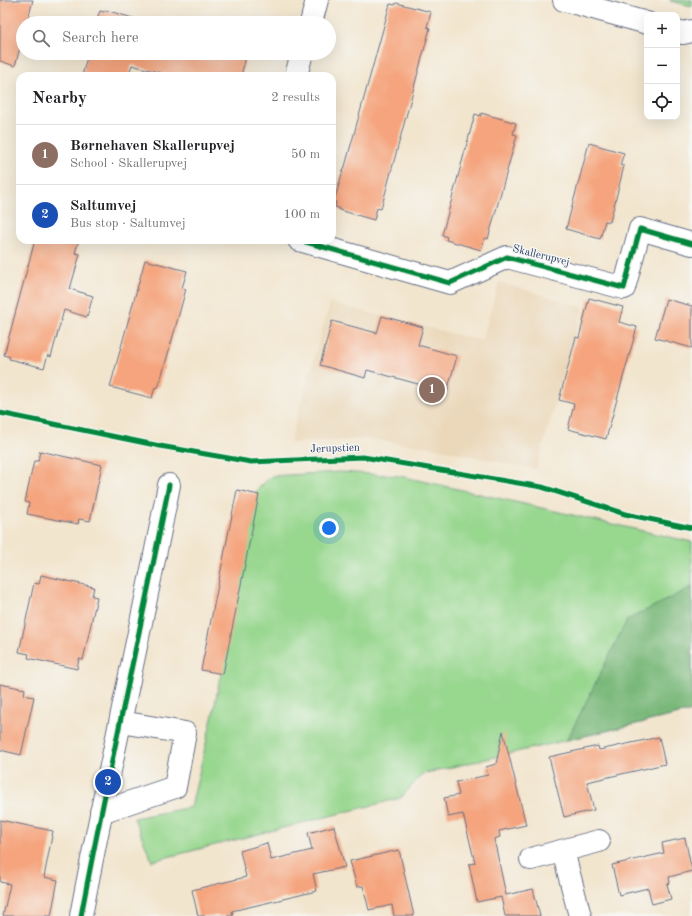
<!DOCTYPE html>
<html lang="en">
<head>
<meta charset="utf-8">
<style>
	:root { --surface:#fff; --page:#f2f2f2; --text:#202124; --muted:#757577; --line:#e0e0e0; --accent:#7c3aed }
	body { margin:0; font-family:"Old Standard TT",serif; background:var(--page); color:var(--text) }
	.controls { position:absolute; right:12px; top:12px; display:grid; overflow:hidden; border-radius:8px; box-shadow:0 4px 16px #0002 }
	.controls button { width:36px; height:36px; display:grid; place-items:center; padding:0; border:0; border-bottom:1px solid var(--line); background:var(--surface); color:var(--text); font:20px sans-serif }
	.you { position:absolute; left:329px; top:528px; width:14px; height:14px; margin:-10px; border:3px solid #fff; border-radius:50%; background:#1a73e8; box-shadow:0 0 0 6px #1a73e833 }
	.badge { display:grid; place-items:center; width:26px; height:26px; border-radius:50%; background:var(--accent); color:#fff; font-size:13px; font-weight:700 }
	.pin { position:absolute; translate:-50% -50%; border:2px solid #fff; box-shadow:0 1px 4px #0006 }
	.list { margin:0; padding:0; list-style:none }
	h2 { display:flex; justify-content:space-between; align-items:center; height:52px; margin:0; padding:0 16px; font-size:17px }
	h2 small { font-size:13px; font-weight:400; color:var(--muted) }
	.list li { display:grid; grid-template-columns:26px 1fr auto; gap:12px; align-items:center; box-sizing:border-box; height:60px; padding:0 16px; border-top:1px solid var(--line) }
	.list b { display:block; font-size:15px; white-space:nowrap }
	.list p { margin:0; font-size:13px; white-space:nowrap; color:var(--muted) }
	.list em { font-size:13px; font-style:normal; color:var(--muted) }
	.icon { flex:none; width:22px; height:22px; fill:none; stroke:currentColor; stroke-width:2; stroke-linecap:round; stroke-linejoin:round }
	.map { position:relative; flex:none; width:692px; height:916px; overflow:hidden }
	.search { position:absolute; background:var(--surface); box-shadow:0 4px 16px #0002; left:16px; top:16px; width:320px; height:44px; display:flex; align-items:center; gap:10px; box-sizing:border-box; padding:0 14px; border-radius:22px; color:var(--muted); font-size:15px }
	.panel { position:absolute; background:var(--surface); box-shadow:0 4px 16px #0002; left:16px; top:72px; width:320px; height:172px; border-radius:12px }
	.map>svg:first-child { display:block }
</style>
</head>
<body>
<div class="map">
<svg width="692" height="916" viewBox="0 0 692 916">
	<rect width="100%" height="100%" fill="#f6f6f2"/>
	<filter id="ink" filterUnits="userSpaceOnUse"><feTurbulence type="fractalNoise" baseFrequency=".025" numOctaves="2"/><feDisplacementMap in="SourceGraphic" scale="8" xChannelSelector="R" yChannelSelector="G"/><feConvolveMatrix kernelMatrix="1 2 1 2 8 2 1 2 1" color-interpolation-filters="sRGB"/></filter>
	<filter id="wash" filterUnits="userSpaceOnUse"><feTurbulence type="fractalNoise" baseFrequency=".012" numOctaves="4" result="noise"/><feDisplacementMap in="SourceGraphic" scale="16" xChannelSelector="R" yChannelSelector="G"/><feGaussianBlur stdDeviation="0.9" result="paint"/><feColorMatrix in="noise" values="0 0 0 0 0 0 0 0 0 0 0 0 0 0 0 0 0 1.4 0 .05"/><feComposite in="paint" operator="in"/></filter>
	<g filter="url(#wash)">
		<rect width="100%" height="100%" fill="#f2e5ce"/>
		<polygon fill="#ebd8ba" points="499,282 583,307 536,469 503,463 431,447 366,439 290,443 330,303 482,341"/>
		<g fill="#97d78e" stroke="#598376">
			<polygon points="670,0 692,0 692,6 670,1"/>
			<polygon points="340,472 400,476 692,542 692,711 422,774 401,798 152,861 134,818 191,807 213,714 257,490 271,476"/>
		</g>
		<polygon fill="#79b879" stroke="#4a746c" points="692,587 692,711 567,740 627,620"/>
		<g id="blocks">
			<g fill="#f5a47d">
				<polygon points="0,0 33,0 27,23 23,23 23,37 15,66 0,61"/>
				<polygon points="396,3 431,12 427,27 430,28 381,209 377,208 374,220 339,210 339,208 335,207 336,202 334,202 343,170 344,170 390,4 395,5"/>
				<polygon points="105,10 140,20 139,23 95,23 100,11 104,12"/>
				<polygon points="88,53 247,53 241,76 172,76 132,65 128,76 82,76"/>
				<polygon points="481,113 516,123 513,134 517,135 488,239 485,238 481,250 446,240 447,237 442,235 475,114 481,116"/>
				<polygon points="589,143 624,153 620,165 624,166 610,222 605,221 600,239 566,229"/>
				<polygon points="35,240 79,240 75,253 80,254 70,289 93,296 87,317 64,310 51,357 48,355 44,368 9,359 10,357 4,355"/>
				<polygon points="145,260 187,271 182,288 186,289 170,347 158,388 155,387 152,398 110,387"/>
				<polygon points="589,298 623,307 619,322 637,327 606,439 568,429 574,404 559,400 576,337 579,338"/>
				<polygon points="666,299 692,306 692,348 655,338"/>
				<polygon points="382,316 423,327 418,345 457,356 447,392 367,370 365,378 320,365 332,321 377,333"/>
				<polygon points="40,451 102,465 90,521 79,519 78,524 27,514 29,503 25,502 34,461 38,461"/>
				<polygon points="237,490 259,495 223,674 201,670"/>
				<polygon points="41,575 94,587 92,596 97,597 83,660 79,659 77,669 28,658 29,654 19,652 34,583 39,584"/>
				<polygon points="0,684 25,689 24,695 34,697 21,755 0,750"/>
				<polygon points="503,731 526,825 499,831 500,837 494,839 506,895 533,889 540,916 505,916 501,897 477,902 469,864 475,863 463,814 448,817 444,798 459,795 456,782 488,775 486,767 496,764"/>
				<polygon points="659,737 665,764 587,782 594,810 564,817 549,757 598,746 599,750"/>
				<polygon points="0,820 53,831 44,877 58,880 51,916 3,916 10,884 0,882"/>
				<polygon points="334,826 345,867 313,874 317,891 232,911 233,916 198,916 192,890 246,877 240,851 267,843 271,860 312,850 308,833"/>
				<polygon points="685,838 692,871 669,877 670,883 667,884 671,899 652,904 648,888 619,895 612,865 664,853 662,843"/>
				<polygon points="399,850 414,916 394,916 392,905 369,910 363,886 357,887 350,861"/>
			</g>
		</g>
	</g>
	<g filter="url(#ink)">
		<use href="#blocks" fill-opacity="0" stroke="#666f85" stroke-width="1"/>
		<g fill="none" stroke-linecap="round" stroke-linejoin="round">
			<defs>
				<g id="street">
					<polyline points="564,0 647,23"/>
					<polyline points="311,23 317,0"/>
					<polyline points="677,31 683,33 692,31"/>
					<polyline points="296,76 302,53"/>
					<polyline points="299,240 450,283 507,257 624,288 640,229 692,244"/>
					<polyline points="101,812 175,787 185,733 121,722"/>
					<polyline points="563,851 580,916"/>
					<polyline points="531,859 599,841"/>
					<path d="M81,916C108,772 141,629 169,485"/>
				</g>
			</defs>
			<use href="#street" stroke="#666f85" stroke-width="24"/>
			<use href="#street" stroke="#fff" stroke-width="22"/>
			<defs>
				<g id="cycleway">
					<polyline points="299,240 450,283 507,257 624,288 640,229 692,244"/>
					<polyline points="0,413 160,446 251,462 363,457 542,487 625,514 692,528"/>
					<path d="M81,916C108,772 141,629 169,485"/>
				</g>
			</defs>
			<use href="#cycleway" stroke="#f6f6f2" stroke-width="8"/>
			<use href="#cycleway" stroke="#00873e" stroke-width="5"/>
		</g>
	</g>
	<g text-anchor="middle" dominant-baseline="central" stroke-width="3" stroke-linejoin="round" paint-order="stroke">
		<g font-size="11" fill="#1b2f5e" stroke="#f6f6f2">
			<text transform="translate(541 256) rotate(14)">Skallerupvej</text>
			<text transform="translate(335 449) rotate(-2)">Jerupstien</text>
		</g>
	</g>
</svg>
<div class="controls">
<button>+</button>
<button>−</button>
<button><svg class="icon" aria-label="locate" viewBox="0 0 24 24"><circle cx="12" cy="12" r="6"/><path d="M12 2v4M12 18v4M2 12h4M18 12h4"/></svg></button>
</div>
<div class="you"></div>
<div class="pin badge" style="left:432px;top:390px;background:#8d6e63">1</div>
<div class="pin badge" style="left:108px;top:782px;background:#1a4fb4">2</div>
<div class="search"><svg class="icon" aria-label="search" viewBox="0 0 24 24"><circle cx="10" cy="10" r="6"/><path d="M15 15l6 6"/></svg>Search here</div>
<section class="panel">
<h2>Nearby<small>2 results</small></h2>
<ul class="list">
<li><span class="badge" style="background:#8d6e63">1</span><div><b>Børnehaven Skallerupvej</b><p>School · Skallerupvej</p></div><em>50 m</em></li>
<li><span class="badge" style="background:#1a4fb4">2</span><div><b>Saltumvej</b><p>Bus stop · Saltumvej</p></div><em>100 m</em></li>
</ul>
</section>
</div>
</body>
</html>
